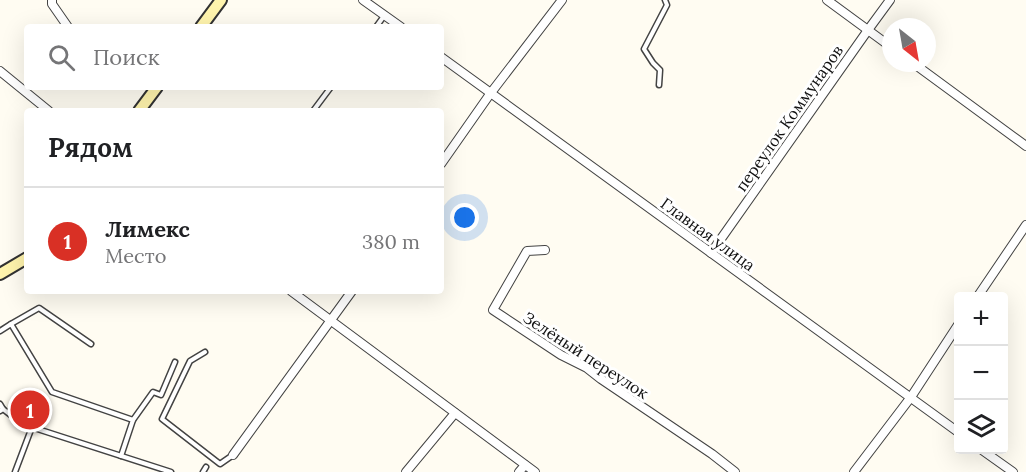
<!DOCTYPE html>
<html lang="ru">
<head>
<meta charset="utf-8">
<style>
	:root { --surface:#fff; --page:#f6f6f6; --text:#202124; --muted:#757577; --line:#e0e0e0; --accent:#d93025 }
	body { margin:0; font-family:Lora,serif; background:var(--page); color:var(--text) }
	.controls { position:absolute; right:18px; bottom:18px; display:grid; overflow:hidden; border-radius:6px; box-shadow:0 6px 24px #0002 }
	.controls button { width:54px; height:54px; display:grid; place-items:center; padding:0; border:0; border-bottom:2px solid var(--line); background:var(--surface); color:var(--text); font:30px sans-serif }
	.compass { position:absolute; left:882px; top:18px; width:54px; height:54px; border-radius:50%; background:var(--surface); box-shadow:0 6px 24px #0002; rotate:149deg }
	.you { position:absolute; left:465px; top:218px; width:21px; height:21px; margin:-15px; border:4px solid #fff; border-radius:50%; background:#1a73e8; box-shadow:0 0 0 9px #1a73e833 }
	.badge { display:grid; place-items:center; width:39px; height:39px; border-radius:50%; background:var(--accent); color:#fff; font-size:20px; font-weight:700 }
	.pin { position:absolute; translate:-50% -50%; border:3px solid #fff; box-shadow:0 2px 6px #0006 }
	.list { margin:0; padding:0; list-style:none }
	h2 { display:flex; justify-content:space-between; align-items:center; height:78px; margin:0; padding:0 24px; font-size:26px }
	h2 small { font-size:20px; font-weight:400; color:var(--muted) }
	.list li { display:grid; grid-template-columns:39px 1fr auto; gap:18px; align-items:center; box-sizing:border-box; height:108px; padding:0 24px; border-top:2px solid var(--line) }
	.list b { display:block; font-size:22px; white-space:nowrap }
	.list p { margin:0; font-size:20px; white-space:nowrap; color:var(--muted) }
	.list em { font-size:20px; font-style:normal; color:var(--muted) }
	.icon { flex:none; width:33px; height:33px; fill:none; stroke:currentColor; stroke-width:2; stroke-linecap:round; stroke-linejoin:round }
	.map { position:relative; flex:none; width:1026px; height:472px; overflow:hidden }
	.search { position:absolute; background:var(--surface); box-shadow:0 6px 24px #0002; left:24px; top:24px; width:420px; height:66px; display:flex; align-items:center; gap:15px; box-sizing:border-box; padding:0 21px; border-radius:6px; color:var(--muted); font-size:22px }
	.panel { position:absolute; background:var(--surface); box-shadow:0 6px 24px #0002; left:24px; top:108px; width:420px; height:186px; border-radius:6px }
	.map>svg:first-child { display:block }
</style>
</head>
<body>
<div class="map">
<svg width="1026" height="472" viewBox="0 0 1026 472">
	<rect width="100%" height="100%" fill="#fffcf2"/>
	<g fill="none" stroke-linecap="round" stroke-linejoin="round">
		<defs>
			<g id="lane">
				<polyline points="376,27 384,16"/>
				<polyline points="659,85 660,70 653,63 644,49 667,5 665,0"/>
				<polyline points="313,111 331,87"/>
				<polyline points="11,324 39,308 91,344"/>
				<polyline points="0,331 11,324 52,392 133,420 121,456"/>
				<polyline points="205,352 190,361 162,419 220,464 233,455"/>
				<polyline points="0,404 3,409 0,411"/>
				<polyline points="3,409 22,424 171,472"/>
				<polyline points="133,420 153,392 161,395 175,362"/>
				<polyline points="15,472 32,427"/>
				<polyline points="203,472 206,467"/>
			</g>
			<g id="street">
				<polyline points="52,0 52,4 68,27"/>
				<polyline points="363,0 401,27"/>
				<polyline points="827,0 891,47"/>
				<polyline points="441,57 958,432"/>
				<polyline points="913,63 1026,146"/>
				<polyline points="0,71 49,111"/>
				<polyline points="441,164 490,94 562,0"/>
				<polyline points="545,250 527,251 493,310 561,355 587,368 601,379 712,454 735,472"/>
				<polyline points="711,253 868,30 890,0"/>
				<polyline points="291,291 535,472"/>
				<polyline points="978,296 1026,225"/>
				<polyline points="982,450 1013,472"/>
				<polyline points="233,455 352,291"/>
				<polyline points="406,472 455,413"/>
				<polyline points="519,472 525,465"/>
				<polyline points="854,472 911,397 958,325"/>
			</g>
			<g id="secondary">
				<polyline points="201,27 221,0"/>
				<polyline points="139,111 157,87"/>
				<polyline points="0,274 27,258"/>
			</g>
		</defs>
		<use href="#lane" stroke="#434343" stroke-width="7"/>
		<use href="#street" stroke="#434343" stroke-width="10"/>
		<use href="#secondary" stroke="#323232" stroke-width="14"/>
		<use href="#lane" stroke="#fff" stroke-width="4"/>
		<use href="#street" stroke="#fff" stroke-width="8"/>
		<use href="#secondary" stroke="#fff4ad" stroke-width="10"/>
	</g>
	<g text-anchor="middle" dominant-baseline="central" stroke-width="6" stroke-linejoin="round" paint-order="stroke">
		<g font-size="16" fill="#101010" stroke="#fff">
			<text transform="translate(789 118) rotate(-55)">переулок Коммунаров</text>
			<text transform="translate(708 234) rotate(36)">Главная улица</text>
			<text transform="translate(586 355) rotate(33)">Зелёный переулок</text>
		</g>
	</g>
</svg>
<div class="controls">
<button>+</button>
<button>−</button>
<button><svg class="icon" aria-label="layers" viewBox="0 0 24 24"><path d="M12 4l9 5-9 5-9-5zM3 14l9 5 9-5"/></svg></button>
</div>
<svg class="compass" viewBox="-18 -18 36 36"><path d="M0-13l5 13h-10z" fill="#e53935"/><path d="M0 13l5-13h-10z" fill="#757577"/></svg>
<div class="you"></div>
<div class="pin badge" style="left:30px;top:410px">1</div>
<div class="search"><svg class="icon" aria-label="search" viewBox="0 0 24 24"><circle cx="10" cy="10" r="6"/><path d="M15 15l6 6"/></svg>Поиск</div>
<section class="panel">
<h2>Рядом<small></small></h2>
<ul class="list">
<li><span class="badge">1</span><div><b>Лимекс</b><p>Место</p></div><em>380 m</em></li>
</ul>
</section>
</div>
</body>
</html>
